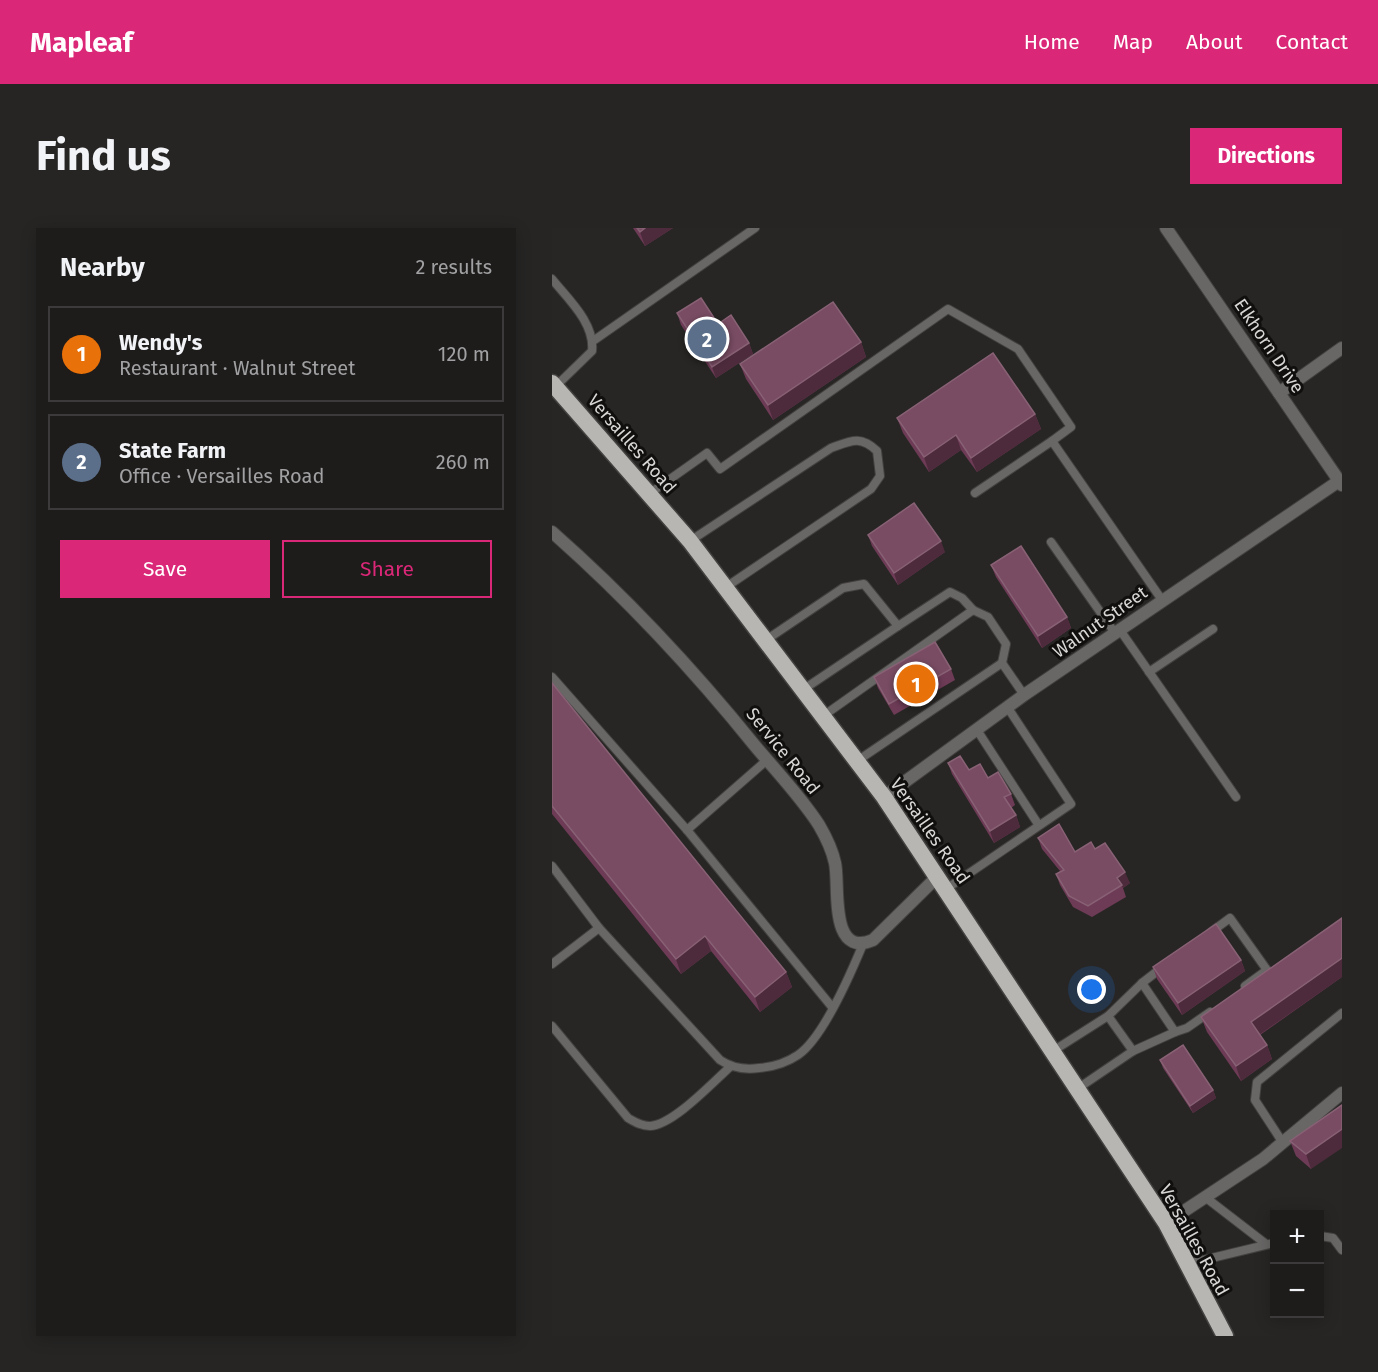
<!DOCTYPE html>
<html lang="en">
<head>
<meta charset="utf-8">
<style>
	:root { --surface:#1e1c1b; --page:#262524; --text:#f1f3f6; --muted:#a1a1a3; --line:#3c3a3a; --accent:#db2777 }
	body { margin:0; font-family:"Fira Sans",sans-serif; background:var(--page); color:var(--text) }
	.controls { position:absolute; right:18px; bottom:18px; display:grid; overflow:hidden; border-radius:0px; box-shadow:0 3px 15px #0003 }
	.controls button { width:54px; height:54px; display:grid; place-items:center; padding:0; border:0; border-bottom:2px solid var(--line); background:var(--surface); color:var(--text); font:30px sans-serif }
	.you { position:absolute; left:540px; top:762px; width:21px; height:21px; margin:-15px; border:4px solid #fff; border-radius:50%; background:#1a73e8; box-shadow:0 0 0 9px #1a73e833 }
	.badge { display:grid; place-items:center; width:39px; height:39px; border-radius:50%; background:var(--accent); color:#fff; font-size:20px; font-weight:700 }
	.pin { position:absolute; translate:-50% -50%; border:3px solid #fff; box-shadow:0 2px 6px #0006 }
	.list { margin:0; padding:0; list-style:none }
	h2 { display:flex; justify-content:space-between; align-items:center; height:78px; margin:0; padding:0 24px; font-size:26px }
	h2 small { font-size:20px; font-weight:400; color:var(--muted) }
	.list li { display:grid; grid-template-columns:39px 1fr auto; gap:18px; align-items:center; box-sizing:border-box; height:96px; margin:0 12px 12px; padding:0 12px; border:2px solid var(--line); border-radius:0px }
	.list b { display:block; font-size:22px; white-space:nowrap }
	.list p { margin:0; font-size:20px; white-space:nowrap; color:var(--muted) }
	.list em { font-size:20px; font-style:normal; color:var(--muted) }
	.actions { display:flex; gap:12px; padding:18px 24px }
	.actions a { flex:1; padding:14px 0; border:2px solid var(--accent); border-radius:0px; text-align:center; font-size:21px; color:var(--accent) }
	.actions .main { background:var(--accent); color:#fff }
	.map { position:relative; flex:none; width:790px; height:1108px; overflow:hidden; border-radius:0px }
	header { display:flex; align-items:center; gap:36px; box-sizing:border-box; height:84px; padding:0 30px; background:var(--accent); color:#fff }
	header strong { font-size:28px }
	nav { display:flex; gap:33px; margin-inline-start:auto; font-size:21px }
	.intro { display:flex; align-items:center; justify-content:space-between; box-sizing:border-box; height:144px; padding:0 36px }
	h1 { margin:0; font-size:42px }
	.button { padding:15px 27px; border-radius:0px; background:var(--accent); color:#fff; font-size:21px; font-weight:700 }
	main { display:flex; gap:36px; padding:0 36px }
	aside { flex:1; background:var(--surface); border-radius:0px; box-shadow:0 3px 15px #0003 }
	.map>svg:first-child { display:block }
</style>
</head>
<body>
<header>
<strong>Mapleaf</strong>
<nav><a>Home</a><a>Map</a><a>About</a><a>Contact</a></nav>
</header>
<div class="intro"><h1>Find us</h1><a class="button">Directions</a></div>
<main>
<aside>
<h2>Nearby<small>2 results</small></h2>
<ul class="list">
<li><span class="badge" style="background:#e8710a">1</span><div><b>Wendy's</b><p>Restaurant · Walnut Street</p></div><em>120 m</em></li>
<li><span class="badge" style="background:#5c6f8a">2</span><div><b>State Farm</b><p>Office · Versailles Road</p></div><em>260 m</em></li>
</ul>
<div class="actions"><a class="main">Save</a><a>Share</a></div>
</aside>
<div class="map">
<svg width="790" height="1108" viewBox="0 0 790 1108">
	<rect width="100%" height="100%" fill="#282624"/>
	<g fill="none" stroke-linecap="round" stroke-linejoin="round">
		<defs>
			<g id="service">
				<path d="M0,51C16,71 43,95 40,123L3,159"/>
				<polyline points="41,113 203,0"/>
				<polyline points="423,265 500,213"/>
				<polyline points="97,266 155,225 168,241 396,81 466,121 519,199 500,213 610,372"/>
				<path d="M138,313L279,220C299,213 308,207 325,223L328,248L319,261L174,359"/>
				<polyline points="499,314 563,405"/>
				<polyline points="346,398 398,364 410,370 421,382 436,389 454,416 450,435 472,467"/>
				<polyline points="568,402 684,569"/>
				<polyline points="214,412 291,360 312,356 346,398 252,461"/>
				<polyline points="597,444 661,401"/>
				<polyline points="0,449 135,602 280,779"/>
				<polyline points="271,488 421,382"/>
				<polyline points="425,502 486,596"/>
				<polyline points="305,533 450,435"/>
				<polyline points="135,602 215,532"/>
				<path d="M0,638L47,700L168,832C180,840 193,842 207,840C222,839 234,835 246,827C271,810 299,745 311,716"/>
				<polyline points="394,661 519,576 456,480"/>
				<polyline points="659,704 678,690 715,742 693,758"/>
				<polyline points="0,736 47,700"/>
				<polyline points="590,755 612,738"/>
				<polyline points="556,788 590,755 623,804 581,823"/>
				<path d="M0,798L76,890C83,894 89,898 98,898C121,897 160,855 178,839"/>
				<polyline points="623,804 635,800 658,784"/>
				<polyline points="501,823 556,788 581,823 525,861"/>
				<polyline points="731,915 703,872 705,854 790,785"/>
				<polyline points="653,969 714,1016"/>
				<polyline points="768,1008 781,1010 790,1022"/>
				<polyline points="635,1036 722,1015"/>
			</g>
			<g id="minor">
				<polyline points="614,0 790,257"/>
				<polyline points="727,165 790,120"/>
				<path d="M0,304C75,370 141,441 204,519C225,544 249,569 267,597C274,609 280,621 283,635C288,656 276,731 321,712L386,648"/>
				<polyline points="332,569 472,467 787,253"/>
				<polyline points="614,995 711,931 790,865"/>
			</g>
			<polyline id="trunk" points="0,155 138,313 332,569 614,995 673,1108"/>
		</defs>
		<use href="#service" stroke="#444240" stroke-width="10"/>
		<use href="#minor" stroke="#444240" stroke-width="14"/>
		<use href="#trunk" stroke="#444240" stroke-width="19"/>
		<use href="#service" stroke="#696766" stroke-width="8"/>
		<use href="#minor" stroke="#696766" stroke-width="12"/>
		<use href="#trunk" stroke="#b8b6b3" stroke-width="16"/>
	</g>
	<g fill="#6d3b56">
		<polygon points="81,0 121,0 93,18"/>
		<polygon points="125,85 166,96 197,115 201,126 164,150 129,97"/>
		<polygon points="309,114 314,129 221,192 194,151 188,136"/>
		<polygon points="483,186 489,201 425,244 409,222 377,244 351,205 345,190"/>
		<polygon points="316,307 393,324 346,357 320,318"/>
		<polygon points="439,337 515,389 519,400 490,420 444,349"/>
		<polygon points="399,441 403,452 342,487 326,460 322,449"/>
		<polygon points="0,455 234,744 240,759 208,784 159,723 129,746 0,586"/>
		<polygon points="396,535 436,550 459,566 463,577 459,580 464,587 468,599 442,615 400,546"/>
		<polygon points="486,610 523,624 543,621 578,655 571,660 574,669 540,689 521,679 508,657 504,646 508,643 490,621"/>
		<polygon points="689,732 693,743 630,787 605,751 601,739"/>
		<polygon points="790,749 708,807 715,817 720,831 689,853 655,804 649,789"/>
		<polygon points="608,832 661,862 664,870 641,885 611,840"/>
		<polygon points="790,877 759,941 744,928 738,913"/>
	</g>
	<g fill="#4d2b3c">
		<polygon points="93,0 121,0 93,18 88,4"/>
		<polygon points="309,114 314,129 221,192 216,177"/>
		<polygon points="197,115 201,126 164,150 160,139"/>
		<polygon points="483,186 489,201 425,244 419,230"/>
		<polygon points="404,207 409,222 377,244 372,229"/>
		<polygon points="389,313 393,324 346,357 342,345"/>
		<polygon points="515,389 519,400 490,420 486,408"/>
		<polygon points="464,587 468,599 442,615 438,603"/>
		<polygon points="573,644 578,655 571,660 565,650"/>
		<polygon points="153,708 159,723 129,746 124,731"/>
		<polygon points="790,730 790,749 704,809 699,794"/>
		<polygon points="689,732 693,743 630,787 626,775"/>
		<polygon points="234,744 240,759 208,784 203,769"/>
		<polygon points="715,817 720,831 689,853 684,838"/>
		<polygon points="661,862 664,870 641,885 638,878"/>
		<polygon points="790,901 790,920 759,941 754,926"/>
	</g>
	<g fill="#794c63" stroke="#886175" stroke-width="1.5">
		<polygon points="85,0 93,0 88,4"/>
		<polygon points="149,70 166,96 179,87 197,115 160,139 125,85"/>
		<polygon points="281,74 309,114 216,177 188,136"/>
		<polygon points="441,125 483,186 419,230 404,207 372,229 345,190"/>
		<polygon points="362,275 389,313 342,345 316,307"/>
		<polygon points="469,318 515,389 486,408 439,337"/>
		<polygon points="383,414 399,441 337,476 322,449"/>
		<polygon points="0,455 234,744 203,769 153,708 124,731 0,578"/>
		<polygon points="408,528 417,542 428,536 436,550 446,544 459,566 452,569 464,587 438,603 396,535"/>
		<polygon points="507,596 523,624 539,614 543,621 553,615 573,644 565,650 570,657 536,678 517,668 504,646 512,642 486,610"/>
		<polygon points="790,690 790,730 699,794 715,817 684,838 649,789"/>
		<polygon points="664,696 689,732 626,775 601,739"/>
		<polygon points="631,817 661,862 638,878 608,832"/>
		<polygon points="790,877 790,901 754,926 738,913"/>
	</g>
	<g text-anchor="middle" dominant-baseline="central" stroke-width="6" stroke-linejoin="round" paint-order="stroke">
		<g font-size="18" fill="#d9d7d5" stroke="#100f0e">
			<text transform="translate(717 118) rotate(56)">Elkhorn Drive</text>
			<text transform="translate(80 216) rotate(49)">Versailles Road</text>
			<text transform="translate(548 394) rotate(-35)">Walnut Street</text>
			<text transform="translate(231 523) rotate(51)">Service Road</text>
			<text transform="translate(378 603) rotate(55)">Versailles Road</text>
			<text transform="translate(642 1012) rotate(61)">Versailles Road</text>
		</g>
	</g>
</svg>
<div class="controls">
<button>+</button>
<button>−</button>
</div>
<div class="you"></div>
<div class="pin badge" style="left:364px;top:456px;background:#e8710a">1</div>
<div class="pin badge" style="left:155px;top:111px;background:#5c6f8a">2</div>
</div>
</main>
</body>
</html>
